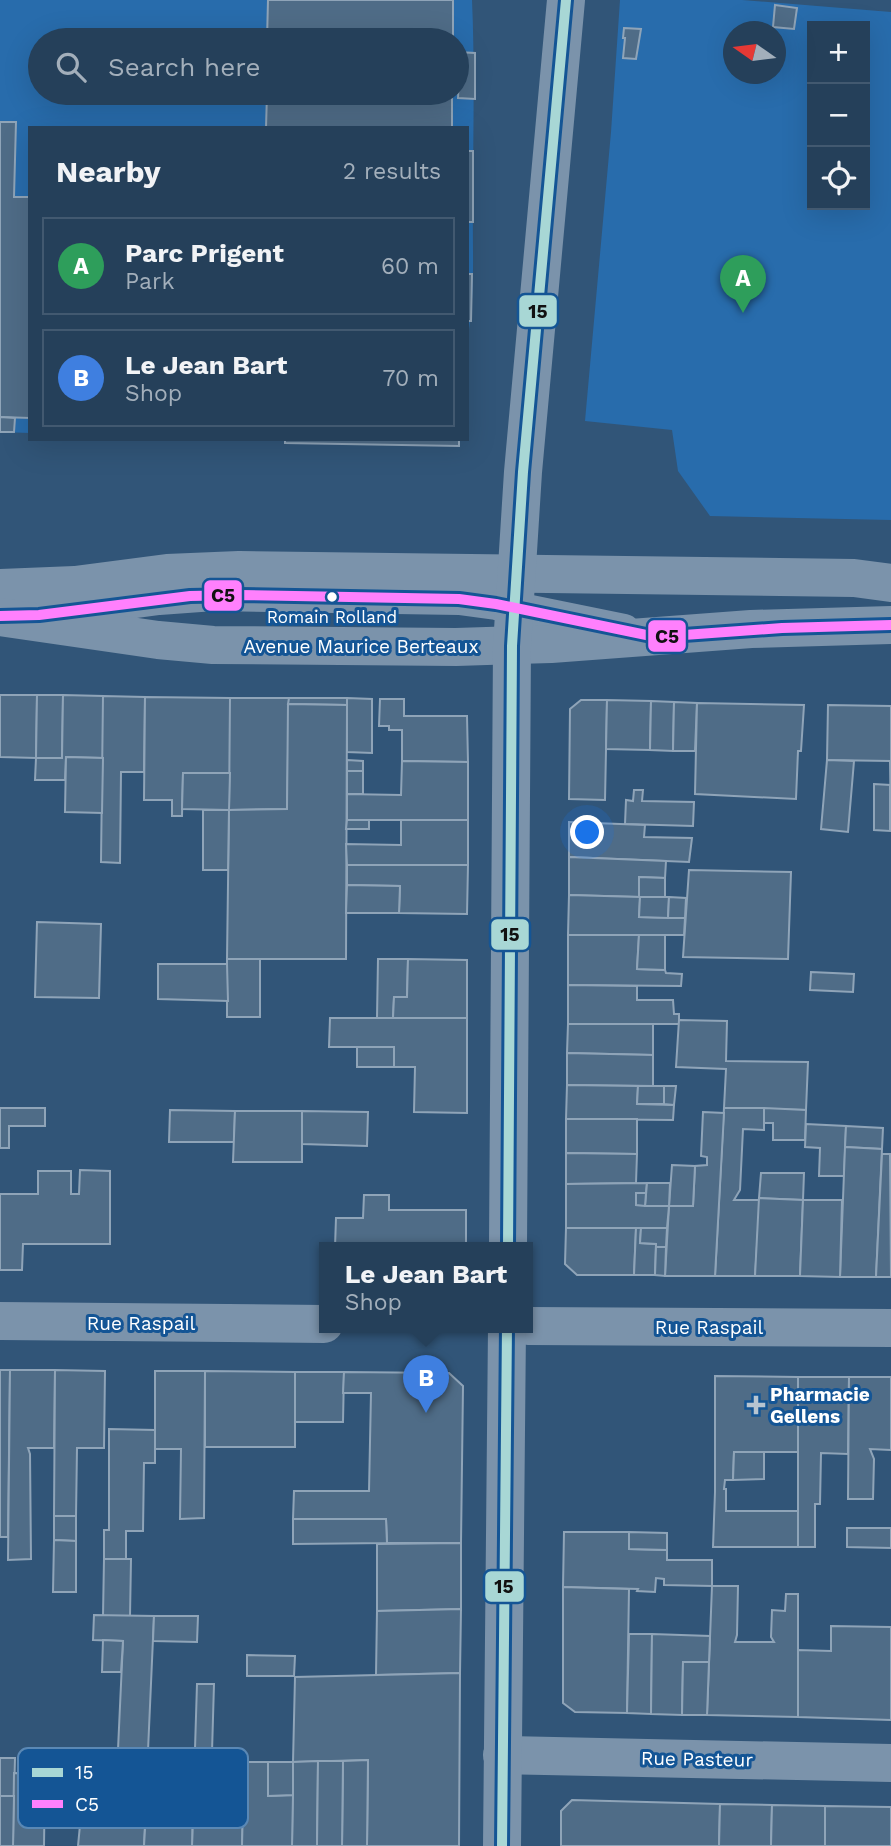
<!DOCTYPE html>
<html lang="en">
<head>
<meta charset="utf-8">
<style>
	:root { --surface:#25405a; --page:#2d4760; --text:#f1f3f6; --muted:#a3afbb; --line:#425970; --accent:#8c9099 }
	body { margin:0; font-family:"Work Sans",sans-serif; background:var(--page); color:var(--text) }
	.controls { position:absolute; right:21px; top:21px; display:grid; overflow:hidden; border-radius:0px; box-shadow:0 7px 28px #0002 }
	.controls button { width:63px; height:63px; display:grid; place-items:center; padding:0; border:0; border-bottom:2px solid var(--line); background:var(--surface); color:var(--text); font:35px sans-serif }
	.compass { position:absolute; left:723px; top:21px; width:63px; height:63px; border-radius:50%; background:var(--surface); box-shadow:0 7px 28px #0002; rotate:284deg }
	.you { position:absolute; left:588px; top:833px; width:24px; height:24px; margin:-18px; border:5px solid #fff; border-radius:50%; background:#1a73e8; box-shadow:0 0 0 10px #1a73e833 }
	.badge { display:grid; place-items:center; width:46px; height:46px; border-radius:50%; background:var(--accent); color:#fff; font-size:23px; font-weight:700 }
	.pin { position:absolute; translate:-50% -58px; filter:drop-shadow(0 2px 4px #0008) }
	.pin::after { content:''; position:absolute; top:37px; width:24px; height:21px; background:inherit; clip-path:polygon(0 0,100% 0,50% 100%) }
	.popup { position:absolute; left:319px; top:1242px; width:214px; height:91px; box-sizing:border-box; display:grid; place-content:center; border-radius:0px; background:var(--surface); filter:drop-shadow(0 2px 5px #0005); font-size:23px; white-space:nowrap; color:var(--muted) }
	.popup b { font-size:26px; color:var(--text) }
	.popup::after { content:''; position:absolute; left:50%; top:100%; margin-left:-14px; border:14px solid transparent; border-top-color:var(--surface) }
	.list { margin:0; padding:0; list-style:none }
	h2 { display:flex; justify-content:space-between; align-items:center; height:91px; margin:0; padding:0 28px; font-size:30px }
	h2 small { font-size:23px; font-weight:400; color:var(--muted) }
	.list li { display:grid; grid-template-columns:46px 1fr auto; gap:21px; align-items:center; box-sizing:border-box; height:98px; margin:0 14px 14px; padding:0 14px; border:2px solid var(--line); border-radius:0px }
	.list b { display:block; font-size:26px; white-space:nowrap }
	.list p { margin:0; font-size:23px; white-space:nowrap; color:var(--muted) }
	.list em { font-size:23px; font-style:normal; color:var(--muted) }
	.icon { flex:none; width:38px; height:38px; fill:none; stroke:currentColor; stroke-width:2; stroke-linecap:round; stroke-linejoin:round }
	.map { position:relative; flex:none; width:891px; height:1846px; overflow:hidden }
	.search { position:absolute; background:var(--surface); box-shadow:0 7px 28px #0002; left:28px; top:28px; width:441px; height:77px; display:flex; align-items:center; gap:18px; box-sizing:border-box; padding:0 24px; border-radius:38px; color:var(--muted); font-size:26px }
	.panel { position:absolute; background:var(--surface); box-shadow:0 7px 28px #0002; left:28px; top:126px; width:441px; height:315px; border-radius:0px }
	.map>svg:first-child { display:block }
</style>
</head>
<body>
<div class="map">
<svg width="891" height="1846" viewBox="0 0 891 1846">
	<rect width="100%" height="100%" fill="#315578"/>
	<g fill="#286cac" fill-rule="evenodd">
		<path d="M0,0H472C475,68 473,135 473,203C472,249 476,296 467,341V128H30V433L0,432ZM40,40H457V93H40Z"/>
		<path d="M620,0H742L891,12V520L710,516L678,471L672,430L585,421L611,132ZM812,26H865V205H812ZM734,32H776V74H734Z"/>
	</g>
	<g fill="#4f6c87" stroke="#8fa4b8" stroke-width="2">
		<polygon points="268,0 453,0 453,40 267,40"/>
		<polygon points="775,5 797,8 794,29 773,27"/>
		<polygon points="624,28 641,29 636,59 623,58 625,38 623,38"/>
		<polygon points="457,52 475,53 475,99 458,98 459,77 457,77"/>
		<polygon points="267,93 452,93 452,128 266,128"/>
		<polygon points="0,122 16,122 14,197 30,197 30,418 0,417"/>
		<rect x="467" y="151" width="6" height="71"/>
		<polygon points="467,274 472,274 471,321 467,321"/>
		<polygon points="0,417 15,418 14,432 0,432"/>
		<polygon points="285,439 459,439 459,446 285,443"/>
		<polygon points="0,695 37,695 36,758 0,757"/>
		<polygon points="37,695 63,695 62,758 36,758"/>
		<polygon points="63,695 103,696 103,758 66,757 65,780 35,780 36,758 62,758"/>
		<polygon points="103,696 145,697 144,772 121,772 120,863 101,862"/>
		<polygon points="145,697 230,698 230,773 183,773 182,816 172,816 172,800 144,800"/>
		<polygon points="230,698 289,698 287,809 229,810"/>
		<polygon points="289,698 347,698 347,705 288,704"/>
		<polygon points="347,698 372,699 372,753 347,752"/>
		<polygon points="380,699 404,699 404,716 467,716 468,762 402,761 402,730 389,730 389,726 379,726"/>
		<polygon points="581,700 607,700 605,800 569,799 570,709"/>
		<polygon points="607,700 651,701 650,750 606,749"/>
		<polygon points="651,701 674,702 673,751 650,750"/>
		<polygon points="674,702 697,703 695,751 673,751"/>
		<polygon points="697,703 804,705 801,751 798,751 796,799 695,794"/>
		<polygon points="288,704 347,705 346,959 227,959 229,810 287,809"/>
		<polygon points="828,705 891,706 891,831 890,761 827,760"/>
		<polygon points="66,757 103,758 102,813 65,812"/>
		<polygon points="347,760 363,761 363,771 347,771"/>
		<polygon points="827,760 854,761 848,832 821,829"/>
		<polygon points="402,761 468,762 468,820 347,820 347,794 401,795"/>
		<rect x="347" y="771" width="16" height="23"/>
		<polygon points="183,773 230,773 229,810 182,809"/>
		<polygon points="874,784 890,785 890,831 874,830"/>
		<polygon points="634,790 643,790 642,801 694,802 693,826 625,824 626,800 633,801"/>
		<polygon points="203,810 229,810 228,870 203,870"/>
		<polygon points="347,820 369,820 369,829 346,829"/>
		<polygon points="401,820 468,820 468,865 347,865 346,844 401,845"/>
		<polygon points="569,822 645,825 644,837 692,838 689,862 569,857"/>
		<polygon points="569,857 666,861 665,878 639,877 639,897 569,895"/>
		<polygon points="347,865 468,865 467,914 399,913 400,886 347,885"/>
		<polygon points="689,870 791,872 788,959 683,957"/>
		<polygon points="639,877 665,878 665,898 639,897"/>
		<polygon points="347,885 400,886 399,913 346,913"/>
		<polygon points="569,895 640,897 639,917 685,918 684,935 568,935"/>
		<polygon points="640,897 669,897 668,918 639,917"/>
		<polygon points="669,897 686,898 685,918 668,918"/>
		<polygon points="37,922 101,924 99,998 35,997"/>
		<polygon points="568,935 639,935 637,969 665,970 666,973 682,974 681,986 568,985"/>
		<polygon points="639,935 665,935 665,970 637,969"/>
		<rect x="227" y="959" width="33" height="58"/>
		<polygon points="378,959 408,959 407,997 394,997 393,1018 377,1018"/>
		<polygon points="408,959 467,960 467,1018 393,1018 394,997 407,997"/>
		<polygon points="158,964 227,964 228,1001 158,999"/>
		<polygon points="811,972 854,974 853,992 810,990"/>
		<polygon points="568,985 637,986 637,1000 673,1000 674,1014 679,1014 679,1024 568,1024"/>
		<polygon points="330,1018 467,1018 467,1113 414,1112 415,1067 394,1067 394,1047 329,1047"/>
		<polygon points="679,1020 727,1021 726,1061 808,1062 806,1110 724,1108 726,1069 676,1067"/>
		<polygon points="568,1024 653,1024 653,1055 567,1053"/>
		<rect x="357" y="1047" width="37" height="20"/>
		<polygon points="567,1053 653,1055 653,1086 567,1085"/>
		<polygon points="567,1085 638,1086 637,1104 674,1105 673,1120 566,1119"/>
		<polygon points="638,1086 664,1086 664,1104 637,1104"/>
		<polygon points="664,1086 676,1086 674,1105 664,1104"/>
		<polygon points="0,1108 45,1108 45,1126 9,1126 9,1148 0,1148"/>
		<polygon points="724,1108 764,1108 764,1130 743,1129 740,1190 734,1200 760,1200 755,1276 715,1276"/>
		<polygon points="764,1108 806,1110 805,1140 773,1140 773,1123 764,1123"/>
		<polygon points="170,1110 235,1111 234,1142 169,1142"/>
		<polygon points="235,1111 302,1111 302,1162 233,1162"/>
		<polygon points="302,1111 368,1112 367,1146 302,1144"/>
		<polygon points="703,1112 724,1113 715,1276 665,1276 669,1206 693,1206 695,1166 707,1165 707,1157 701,1156"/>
		<polygon points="566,1119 637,1119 637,1154 566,1153"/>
		<polygon points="806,1124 846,1126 844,1176 819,1176 820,1148 805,1147"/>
		<polygon points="846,1126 883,1128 882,1149 845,1147"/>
		<polygon points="845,1147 882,1149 876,1277 840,1277"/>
		<polygon points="566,1153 637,1154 636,1183 566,1184"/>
		<polygon points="882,1154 890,1154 891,1277 876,1277"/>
		<polygon points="672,1165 695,1166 693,1206 669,1206"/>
		<polygon points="80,1170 110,1171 110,1244 23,1244 22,1270 0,1270 0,1194 38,1194 38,1171 71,1171 71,1194 79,1194"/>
		<polygon points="761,1173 804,1173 803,1200 759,1198"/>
		<polygon points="647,1183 646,1193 636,1193 636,1205 669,1206 667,1228 566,1228 566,1184"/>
		<polygon points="647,1183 670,1183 669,1206 645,1206"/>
		<polygon points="636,1193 646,1193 645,1206 636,1205"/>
		<polygon points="364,1195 389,1195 389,1210 466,1210 466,1247 335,1247 336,1218 363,1218"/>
		<polygon points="759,1198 803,1200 800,1276 755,1276"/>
		<polygon points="803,1200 842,1200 840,1277 800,1276"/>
		<polygon points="566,1228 636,1228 634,1275 577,1275 565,1264"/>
		<polygon points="636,1228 641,1228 640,1243 656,1244 655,1275 634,1275"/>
		<polygon points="641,1228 667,1228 666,1247 656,1247 656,1244 640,1243"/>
		<polygon points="656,1247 666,1247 665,1276 655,1275"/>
		<polygon points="0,1370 10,1370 8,1537 0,1537"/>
		<polygon points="10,1370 55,1370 54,1448 28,1448 30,1454 31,1559 8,1560"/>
		<polygon points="55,1370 105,1371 104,1448 77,1448 76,1516 54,1516"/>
		<polygon points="155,1371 205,1371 204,1518 180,1519 181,1449 155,1449"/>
		<polygon points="205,1371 295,1372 295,1447 205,1447"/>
		<polygon points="295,1372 344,1372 343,1422 295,1422"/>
		<polygon points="344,1372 449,1373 463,1386 461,1543 387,1543 386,1519 293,1519 294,1491 369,1491 371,1393 343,1393"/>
		<polygon points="715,1376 798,1377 799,1452 734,1452 733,1480 725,1480 724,1489 726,1489 726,1511 798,1511 798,1547 713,1547 715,1492"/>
		<polygon points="798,1377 849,1377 848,1454 821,1453 820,1504 815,1504 815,1547 798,1547"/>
		<polygon points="849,1377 891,1377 891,1450 870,1449 874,1459 873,1499 848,1499"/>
		<polygon points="109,1429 155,1430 155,1463 144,1463 143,1531 126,1531 126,1559 104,1559 104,1530 109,1530"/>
		<polygon points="734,1452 764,1452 764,1479 733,1480"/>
		<polygon points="54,1516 76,1516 76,1541 54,1540"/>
		<polygon points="293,1519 386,1519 387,1543 293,1544"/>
		<polygon points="847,1528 891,1528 891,1548 847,1547"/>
		<polygon points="564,1532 629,1532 629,1549 667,1550 667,1560 712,1560 712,1586 664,1585 664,1579 656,1578 655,1592 637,1591 638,1589 563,1587"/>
		<polygon points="629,1532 667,1533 667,1550 629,1549"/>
		<polygon points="54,1540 76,1541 76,1592 53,1592"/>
		<polygon points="461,1543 461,1609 377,1611 377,1544"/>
		<polygon points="104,1559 131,1559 130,1616 103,1616"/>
		<polygon points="712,1586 738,1586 737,1635 735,1642 774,1642 771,1637 772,1610 785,1611 786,1594 798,1594 798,1717 707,1715"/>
		<polygon points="563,1587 629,1589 627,1713 575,1712 563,1703"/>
		<polygon points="461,1609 460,1673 376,1675 377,1611"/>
		<polygon points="94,1615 154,1616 147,1773 117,1771 123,1641 93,1640"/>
		<polygon points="154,1616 198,1616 197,1642 153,1641"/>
		<polygon points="831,1626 891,1627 891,1720 798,1717 798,1650 831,1651"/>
		<polygon points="629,1634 652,1634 651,1714 627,1713"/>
		<polygon points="652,1634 710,1636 709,1662 683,1662 682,1715 651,1714"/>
		<polygon points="103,1640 123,1641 121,1672 102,1672"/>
		<polygon points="247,1655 295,1656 294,1676 247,1676"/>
		<polygon points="683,1662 709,1662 707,1715 682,1715"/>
		<polygon points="460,1673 459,1846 367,1846 368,1760 293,1762 295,1677"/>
		<polygon points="197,1684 214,1684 212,1752 202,1752 202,1760 213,1760 212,1787 244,1787 242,1846 192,1846"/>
		<polygon points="0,1758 15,1758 14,1796 0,1796"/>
		<polygon points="368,1760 367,1846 342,1846 343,1761"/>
		<polygon points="318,1761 317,1846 292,1846 293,1762"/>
		<polygon points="318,1761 343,1761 342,1846 317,1846"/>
		<polygon points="244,1762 268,1762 268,1796 293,1795 292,1846 242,1846"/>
		<polygon points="268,1762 293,1762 293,1795 268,1796"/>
		<polygon points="194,1767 193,1794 147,1795 148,1768"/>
		<polygon points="14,1773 45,1774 44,1846 13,1846"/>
		<polygon points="147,1785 144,1846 78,1846 83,1794 112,1794 113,1786"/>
		<polygon points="193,1794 192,1846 144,1846 147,1795"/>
		<polygon points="0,1796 14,1796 13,1846 0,1846"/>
		<polygon points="572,1800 720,1804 719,1846 561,1846 561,1811"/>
		<polygon points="720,1804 772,1805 771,1846 719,1846"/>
		<polygon points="772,1805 825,1806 825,1846 771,1846"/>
		<polygon points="825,1806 891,1807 891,1846 825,1846"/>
	</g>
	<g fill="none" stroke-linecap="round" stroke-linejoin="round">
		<polyline stroke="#7b93ab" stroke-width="32" points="40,615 159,599 214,595 459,599 496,604 624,630"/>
		<g stroke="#7b93ab" stroke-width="38">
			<polyline points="0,1321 324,1324"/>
			<polyline points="528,1326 891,1328"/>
			<polyline points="502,1755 891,1763"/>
		</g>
		<g stroke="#7b93ab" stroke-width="38">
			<polyline points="0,588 75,585 167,573 239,570 854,578 891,583"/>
			<polyline points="0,617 158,640 213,645 456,647 551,644 751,629 891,625"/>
			<polyline points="508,1247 512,646 523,472 566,0"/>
			<polyline points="502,1846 507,1327"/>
		</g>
		<defs>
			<g id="bus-1">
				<polyline points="508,1247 512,646 523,472 566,0"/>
				<polyline points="502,1846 507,1327"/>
			</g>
			<polyline id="bus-2" points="0,616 39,615 190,596 240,595 459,599 496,604 656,637 782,628 891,625"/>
		</defs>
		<use href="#bus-1" stroke="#145595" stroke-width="16"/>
		<use href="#bus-2" stroke="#145595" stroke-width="16"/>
		<use href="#bus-1" stroke="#a8d7d5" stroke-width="10"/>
		<use href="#bus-2" stroke="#ff80fd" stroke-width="10"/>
	</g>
	<circle fill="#fff" stroke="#145595" stroke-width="2.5" cx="332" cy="597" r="6"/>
	<path fill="#b7c4d0" stroke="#145595" stroke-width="2.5" d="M752.5 1394.5h7v7h7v7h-7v7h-7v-7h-7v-7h7z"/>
	<g text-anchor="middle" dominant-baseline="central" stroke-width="6" stroke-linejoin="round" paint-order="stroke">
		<g font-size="17" fill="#fff" stroke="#145595">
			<text x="332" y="617">Romain Rolland</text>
		</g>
		<g font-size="19" fill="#fff" stroke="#145595">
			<text x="361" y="646">Avenue Maurice Berteaux</text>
			<text x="141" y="1323">Rue Raspail</text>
			<text x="709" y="1327">Rue Raspail</text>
			<text transform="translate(697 1759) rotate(1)">Rue Pasteur</text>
		</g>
		<g font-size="19" font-weight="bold" fill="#fff" stroke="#145595" text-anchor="start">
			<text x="770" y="1394">Pharmacie<tspan x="770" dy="22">Gellens</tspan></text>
		</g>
	</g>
	<rect x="18" y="1748" width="230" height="80" rx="10" fill="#145595" stroke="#5a88b5" stroke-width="2"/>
	<rect x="32" y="1768" width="31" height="9" fill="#a8d7d5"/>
	<rect x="32" y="1800" width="31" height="8" fill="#ff80fd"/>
	<g font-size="19" fill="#fff">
		<text x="75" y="1779">15</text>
		<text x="75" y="1811">C5</text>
	</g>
	<g stroke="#145595" stroke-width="2.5">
		<rect x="518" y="294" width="40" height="34" rx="7" fill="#a8d7d5"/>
		<rect x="203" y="579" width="40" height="33" rx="7" fill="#ff80fd"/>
		<rect x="647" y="619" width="40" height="34" rx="7" fill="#ff80fd"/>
		<rect x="490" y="918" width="40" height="33" rx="7" fill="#a8d7d5"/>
		<rect x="484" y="1570" width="41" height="33" rx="7" fill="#a8d7d5"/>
	</g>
	<g font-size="19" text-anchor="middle" font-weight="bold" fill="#111">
		<text x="538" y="318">15</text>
		<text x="223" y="602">C5</text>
		<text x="667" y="643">C5</text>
		<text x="510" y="941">15</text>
		<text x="504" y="1593">15</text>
	</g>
</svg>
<div class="controls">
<button>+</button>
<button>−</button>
<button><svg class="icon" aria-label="locate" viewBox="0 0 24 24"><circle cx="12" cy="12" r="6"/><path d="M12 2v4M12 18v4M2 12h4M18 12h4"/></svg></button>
</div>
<svg class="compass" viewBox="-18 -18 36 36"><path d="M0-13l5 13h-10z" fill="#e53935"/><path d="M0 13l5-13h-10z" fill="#a3afbb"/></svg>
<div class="you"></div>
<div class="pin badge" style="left:743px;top:313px;background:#2e9e5b">A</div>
<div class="pin badge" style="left:426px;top:1413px;background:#3f7fe0">B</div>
<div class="popup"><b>Le Jean Bart</b>Shop</div>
<div class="search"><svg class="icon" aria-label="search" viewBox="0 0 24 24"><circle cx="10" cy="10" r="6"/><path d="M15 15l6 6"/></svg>Search here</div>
<section class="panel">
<h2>Nearby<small>2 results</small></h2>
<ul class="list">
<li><span class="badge" style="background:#2e9e5b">A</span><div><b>Parc Prigent</b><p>Park</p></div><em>60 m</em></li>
<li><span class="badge" style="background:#3f7fe0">B</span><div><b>Le Jean Bart</b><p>Shop</p></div><em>70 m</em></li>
</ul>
</section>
</div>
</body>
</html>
